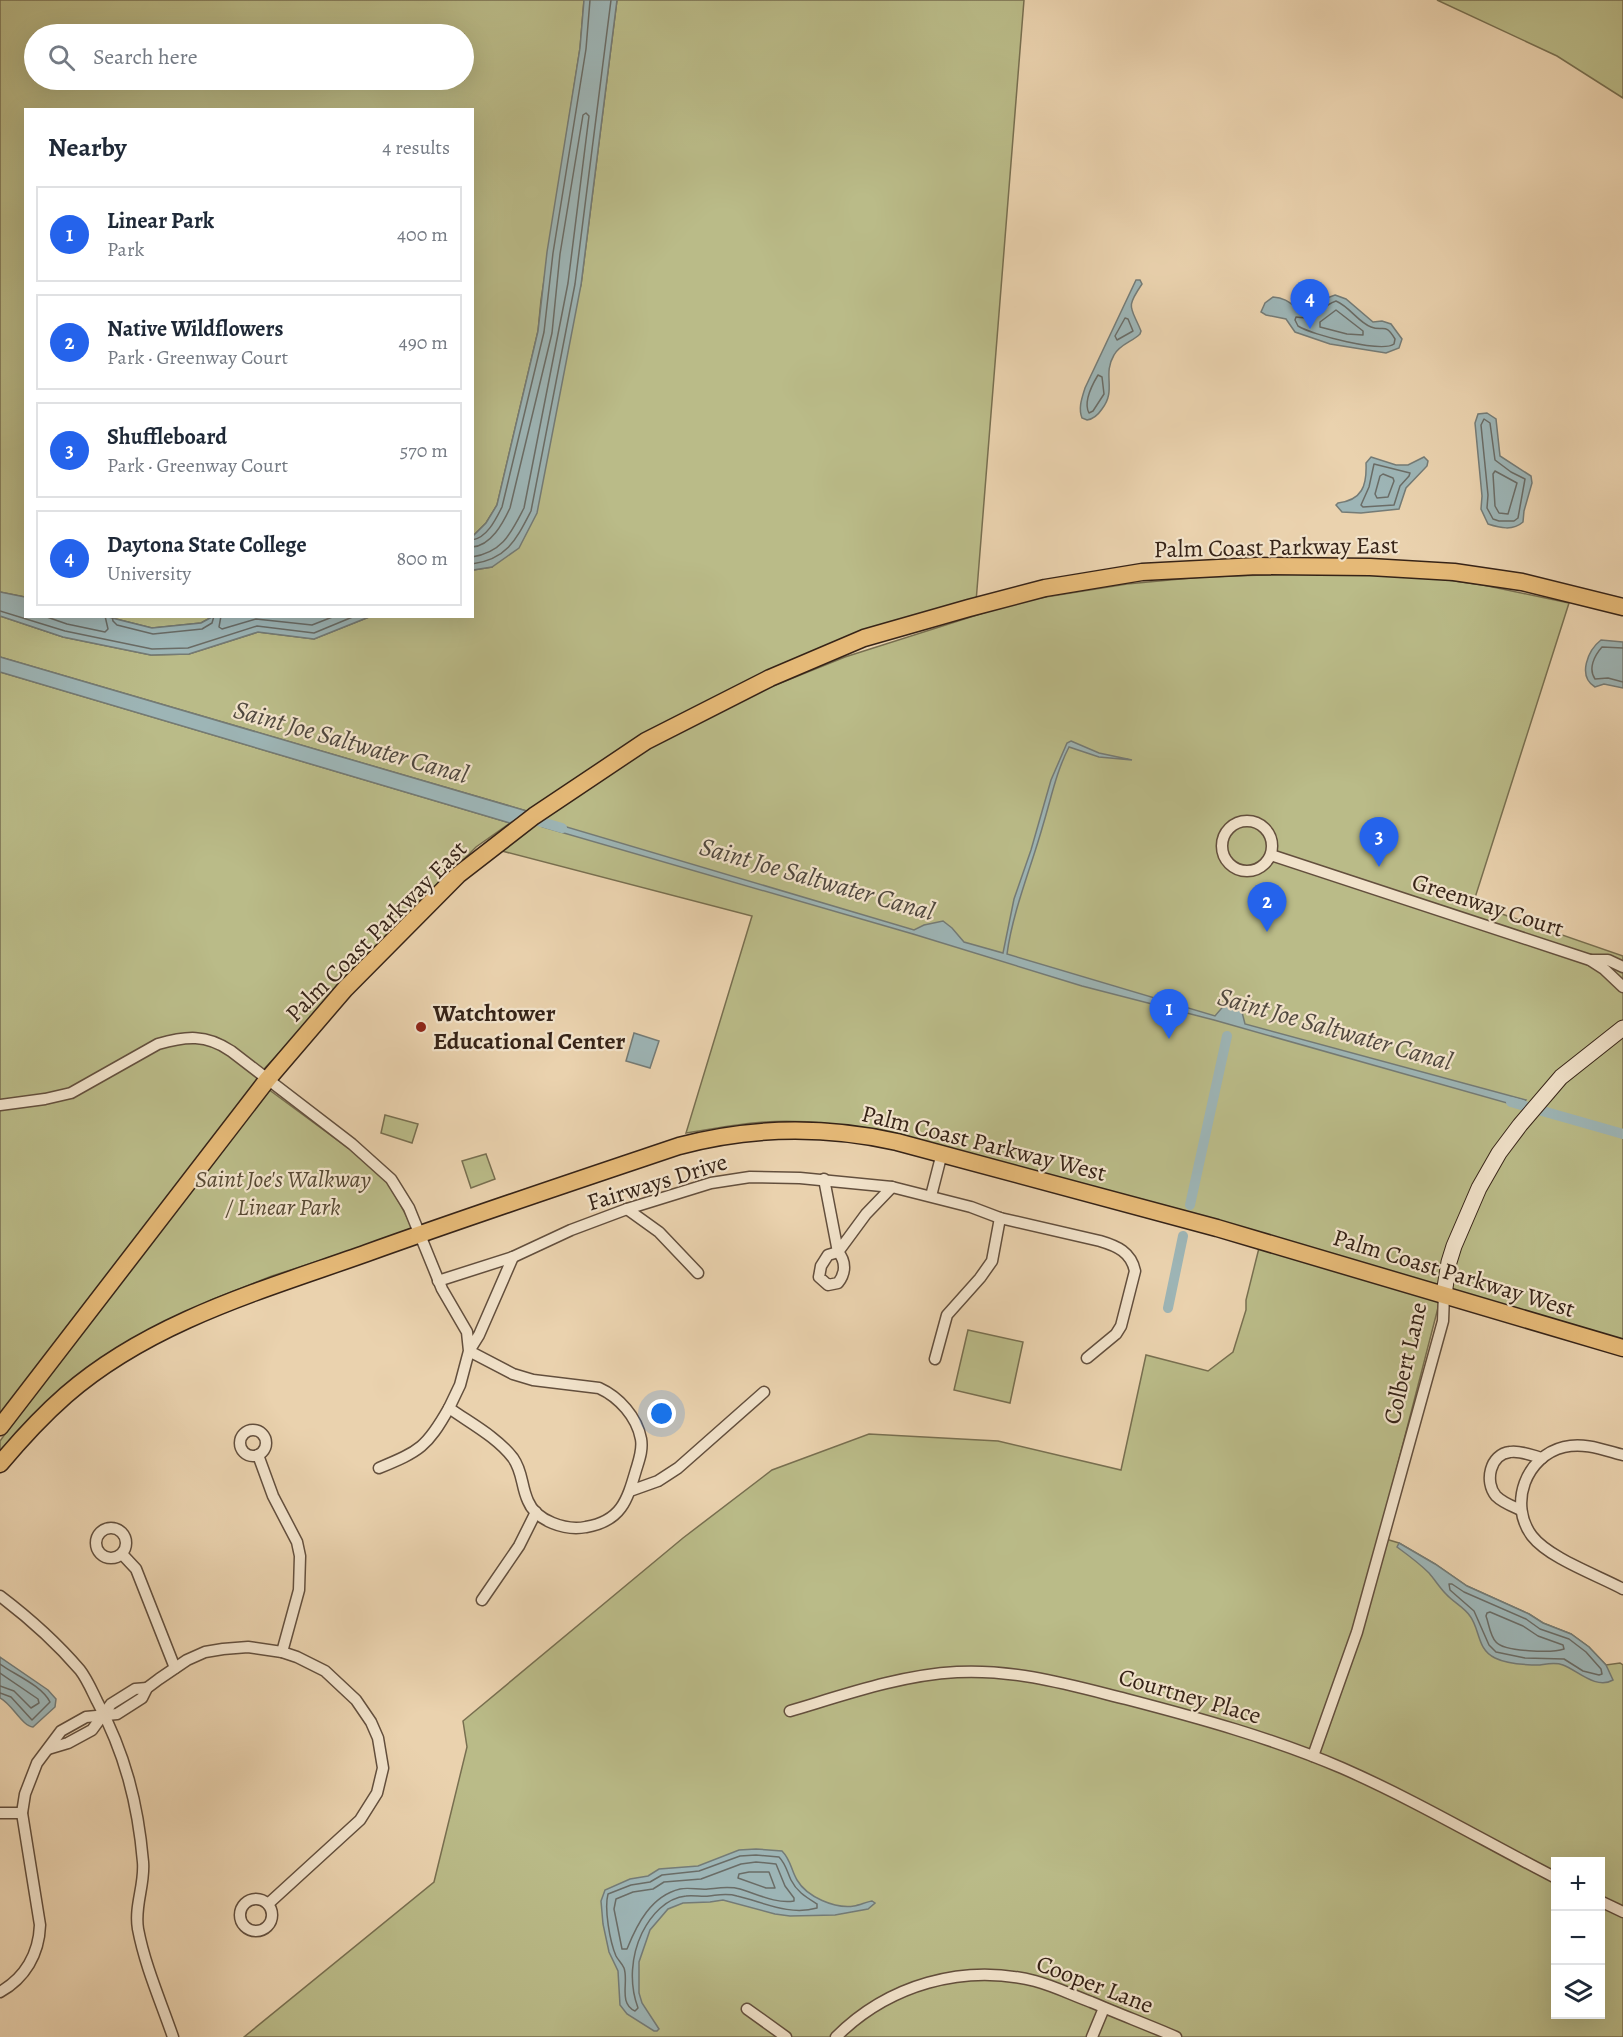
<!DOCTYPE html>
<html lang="en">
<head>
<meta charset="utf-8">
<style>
	:root { --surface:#fff; --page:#f2f2f3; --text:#1f2937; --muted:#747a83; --line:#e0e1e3; --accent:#2563eb }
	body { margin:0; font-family:Alegreya,serif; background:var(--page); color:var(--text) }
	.controls { position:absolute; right:18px; bottom:18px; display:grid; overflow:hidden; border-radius:0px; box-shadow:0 6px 24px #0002 }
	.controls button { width:54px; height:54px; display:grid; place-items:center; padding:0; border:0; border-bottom:2px solid var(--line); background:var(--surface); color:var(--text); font:30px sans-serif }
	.you { position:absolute; left:662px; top:1414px; width:21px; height:21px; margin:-15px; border:4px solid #fff; border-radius:50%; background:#1a73e8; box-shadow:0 0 0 9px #1a73e833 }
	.badge { display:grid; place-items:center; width:39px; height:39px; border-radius:50%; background:var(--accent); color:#fff; font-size:20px; font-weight:700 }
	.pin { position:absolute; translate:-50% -50px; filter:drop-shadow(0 2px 3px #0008) }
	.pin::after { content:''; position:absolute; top:32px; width:21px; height:18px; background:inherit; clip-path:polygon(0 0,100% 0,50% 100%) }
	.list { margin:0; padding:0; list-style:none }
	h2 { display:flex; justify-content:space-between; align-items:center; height:78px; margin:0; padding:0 24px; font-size:26px }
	h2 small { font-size:20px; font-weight:400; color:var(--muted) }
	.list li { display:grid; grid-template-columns:39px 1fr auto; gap:18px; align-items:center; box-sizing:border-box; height:96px; margin:0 12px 12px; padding:0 12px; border:2px solid var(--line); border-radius:0px }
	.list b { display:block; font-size:22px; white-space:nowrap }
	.list p { margin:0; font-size:20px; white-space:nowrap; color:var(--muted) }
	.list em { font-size:20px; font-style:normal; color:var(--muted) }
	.icon { flex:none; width:33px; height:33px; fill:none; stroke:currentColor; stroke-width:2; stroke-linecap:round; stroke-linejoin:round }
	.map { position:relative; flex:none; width:1623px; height:2037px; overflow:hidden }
	.search { position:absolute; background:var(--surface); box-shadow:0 6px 24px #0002; left:24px; top:24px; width:450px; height:66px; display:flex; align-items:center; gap:15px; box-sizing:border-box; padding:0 21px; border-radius:33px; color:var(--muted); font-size:22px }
	.panel { position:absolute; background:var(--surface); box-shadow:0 6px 24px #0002; left:24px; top:108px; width:450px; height:510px; border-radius:0px }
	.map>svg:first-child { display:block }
</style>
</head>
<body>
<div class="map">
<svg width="1623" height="2037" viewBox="0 0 1623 2037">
	<rect width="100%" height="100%" fill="#ead2ae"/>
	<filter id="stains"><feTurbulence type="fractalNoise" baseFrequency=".00333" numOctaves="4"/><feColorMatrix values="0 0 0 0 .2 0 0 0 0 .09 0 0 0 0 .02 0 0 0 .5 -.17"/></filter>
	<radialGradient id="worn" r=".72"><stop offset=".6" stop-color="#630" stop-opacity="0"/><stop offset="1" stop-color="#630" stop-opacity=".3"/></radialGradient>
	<g fill="#babb88" stroke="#786f50" stroke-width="1.5" fill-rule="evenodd">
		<path d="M0,0H584L580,48L541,300L538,331L497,505L486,523L473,536L472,110H26L25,597L0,592ZM34,34H464V80H34Z"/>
		<polygon points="617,0 1024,0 976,602 863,633 530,812 0,657 0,616 63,637 151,655 189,654 258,632 314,639 369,617 472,616 473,570 492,567 581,285"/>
		<polygon points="1437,0 1623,0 1623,98 1557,56"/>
		<path d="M1332,573L1433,578L1483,585L1569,603L1473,904L1623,956V1343L895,1133C852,1126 809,1119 765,1122C738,1124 712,1129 686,1133L752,916L498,850L621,764L691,725L768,688L845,657L1021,601L1127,584L1202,577Z"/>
		<polygon points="108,617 212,617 201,623 152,628"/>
		<polygon points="0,672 510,823 476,847 425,898 265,1068 233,1116 0,1417"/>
		<polygon points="268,1089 367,1162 388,1182 414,1230 272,1276 211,1300 151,1330 0,1453 0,1441 10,1427"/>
		<polygon points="385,1115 418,1124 412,1143 381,1133"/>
		<polygon points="486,1154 495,1179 471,1188 462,1161"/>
		<path d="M1259,1248L1440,1300L1379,1537L1399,1543L1435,1564L1467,1586L1529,1614L1543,1623L1571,1634L1589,1647L1606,1665L1620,1663L1623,1665V2037H244L434,1882L467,1747L463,1721L683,1538L772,1470L869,1434L998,1441L1121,1470L1146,1355L1208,1371L1233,1352L1246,1310V1300ZM1556,1862H1600V2014H1556Z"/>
		<polygon points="968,1330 1023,1342 1010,1403 954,1390"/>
	</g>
	<g fill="#9db5b6" stroke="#747b76" stroke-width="1.5">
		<polygon points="584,0 617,0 581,285 537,513 519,548 492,567 473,570 473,536 486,523 497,505 538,331 547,252 580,48"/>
		<path d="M1136,280H1140L1142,284C1125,309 1131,306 1141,331L1140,334C1132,342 1120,344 1114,355C1102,375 1117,390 1102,409C1098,415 1094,419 1087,420L1082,418C1078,408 1082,398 1085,388Z"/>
		<path d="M1335,295L1346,299L1373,322L1382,321L1391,324L1402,339L1399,348L1386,353L1330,344L1295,332L1286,319L1266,315L1261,312L1265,303L1273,297C1292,298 1294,311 1308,313L1327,298Z"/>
		<path d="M1487,413L1496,419L1500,456L1531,476L1532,483L1524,511L1523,522C1513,531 1500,528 1488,524L1481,509L1482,496L1475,423L1478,414Z"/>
		<path d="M1371,457L1396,465H1408L1424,457L1428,461L1427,466L1406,488L1399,509L1361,513L1342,512L1336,505L1338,503C1362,500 1367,486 1366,463Z"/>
		<polygon points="0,592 25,597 26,616 108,617 152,628 201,623 212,617 369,617 314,639 258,632 189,654 151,655 63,637 0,616"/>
		<path d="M1601,640L1623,642V688L1604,684L1595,687C1577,676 1588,650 1601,640Z"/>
		<polygon points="0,657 530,812 510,823 0,672"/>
		<path d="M1071,741L1099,753L1132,760L1099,757L1069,747C1056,772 1051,799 1043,825C1031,868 1013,910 1007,954L1215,1016L1226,1003L1241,1008L1245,1024L1526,1100L1521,1107L1214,1020L1082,986L913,934L543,827L550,822L914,930L924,925L943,921L952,928L964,942L1003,953L1014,899L1031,850L1051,780L1067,743Z"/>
		<polygon points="634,1033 659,1041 650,1068 626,1061"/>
		<path d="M1399,1543L1435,1564L1467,1586L1529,1614L1543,1623L1571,1634L1589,1647L1606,1665L1613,1680C1596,1690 1577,1670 1563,1665C1555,1662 1547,1664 1540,1665C1526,1665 1507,1664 1495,1658C1477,1650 1480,1629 1470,1616C1464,1607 1453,1602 1446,1594C1440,1588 1435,1580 1429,1573C1419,1563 1408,1555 1397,1547Z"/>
		<path d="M0,1657L48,1690L56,1699L55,1707L33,1727C22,1726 12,1704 0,1698Z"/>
		<path d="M756,1849L782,1851C791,1860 791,1870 797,1880C807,1897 835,1909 854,1906C860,1905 866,1902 872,1901L875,1903L868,1909L835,1915L790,1916L775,1914L723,1900L710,1902L683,1903L668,1909L650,1930L639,1962V1993L642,2003L659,2029L657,2031H654L627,2014L620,2005L618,1971L609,1952L603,1924L601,1901L605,1890L630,1879L648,1876L659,1869L698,1866L739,1850Z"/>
	</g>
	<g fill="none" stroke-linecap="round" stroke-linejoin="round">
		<g stroke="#6a6c66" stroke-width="1.5">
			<path d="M1336,301C1350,307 1358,322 1371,327C1384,332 1385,322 1395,339L1394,344C1382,353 1312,335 1298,326L1295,320L1296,317C1322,321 1316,308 1336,301Z"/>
			<polygon points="1336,310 1363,331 1363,335 1347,334 1320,327 1320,322"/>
			<polygon points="1125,318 1128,319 1133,331 1117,340 1115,336"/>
			<path d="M1098,375L1102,377L1104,394L1093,411L1089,413C1083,402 1092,385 1098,375Z"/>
			<polygon points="1484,419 1490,423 1495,460 1511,472 1525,479 1518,518 1514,521 1499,521 1493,519 1487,508 1488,495 1481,425"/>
			<polygon points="1374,464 1410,473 1409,476 1400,486 1394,505 1363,507 1361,505 1369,487"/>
			<polygon points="1495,471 1517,483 1508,514 1499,513 1495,506 1493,474"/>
			<polygon points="1383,474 1393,478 1394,481 1388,497 1377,498 1375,494 1380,476"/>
			<path d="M472,540C487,538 496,519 502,507L544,332L553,253L586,49L590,0"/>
			<path d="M472,547C491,546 503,523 510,508L552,333L560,254L583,115L586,113L589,116L568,283L524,508C511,533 503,552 472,557"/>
			<path d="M472,564C507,559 516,540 531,511L575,284L611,0"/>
			<polyline points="0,611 65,631 152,649 188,648 257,626 314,633 355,616"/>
			<polyline points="44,616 67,624 105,632 108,629 105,616"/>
			<polyline points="112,616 113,621 117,625 153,634 202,629 212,623 214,616"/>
			<polyline points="221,616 219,627 222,629 256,619 312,625 335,616"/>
			<path d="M1623,648L1602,647C1594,656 1588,669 1595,679L1608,678L1623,682"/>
			<polygon points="1449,1584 1452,1584 1464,1592 1526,1619 1540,1629 1569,1639 1586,1652 1601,1669 1602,1674 1599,1675 1583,1671 1564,1659 1525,1658 1496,1652 1489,1645 1474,1611 1450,1590"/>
			<path d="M1490,1612L1523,1626L1538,1636L1563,1645L1564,1649C1553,1653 1504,1652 1496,1642C1490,1636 1489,1624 1486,1616L1487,1613Z"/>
			<path d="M0,1664C15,1675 41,1685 50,1702L32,1720L11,1697L0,1693"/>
			<polyline points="0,1673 38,1699 39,1703 31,1708 14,1691 0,1686"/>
			<path d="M756,1855L779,1857C786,1864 787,1872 791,1880C797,1892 806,1897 817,1904V1908C789,1916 763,1902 737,1896C727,1893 719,1895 709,1896C702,1897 694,1895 686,1896C666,1898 651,1915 642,1933C631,1956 629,1984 638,2008L635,2011C618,2003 629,1982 624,1968C622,1963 618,1960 616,1956C610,1942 604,1909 608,1894L631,1885L650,1882L662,1875L699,1871L740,1856Z"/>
			<path d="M756,1862L776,1864L785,1886L794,1898V1901C776,1904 757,1894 740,1889C729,1886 719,1888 708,1889C699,1890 689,1887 680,1889C651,1896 637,1924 627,1949H622L614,1909L616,1899L633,1892L653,1889L664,1882L701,1879L741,1864Z"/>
			<polygon points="749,1872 769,1872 775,1888 766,1888 738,1878 739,1874"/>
		</g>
		<g stroke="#9db5b6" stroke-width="10">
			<polyline points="528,818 562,828"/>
			<polyline points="1511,1102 1623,1134"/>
			<polyline points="1190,1205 1227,1036"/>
			<polyline points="1168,1308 1183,1236"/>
		</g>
		<defs>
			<g id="street">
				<circle cx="1247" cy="846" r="25"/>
				<polyline points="1271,855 1590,960 1604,969 1623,987"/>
				<polyline points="1590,960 1608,960 1623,967"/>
				<path d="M0,1105L45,1099L71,1093L158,1044C186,1036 206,1034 231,1051L352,1144L391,1179L409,1208L442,1289L467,1332L469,1351L513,1374L533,1380L599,1388C619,1397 637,1417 641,1439C643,1450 639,1460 636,1470C627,1501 621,1521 586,1527C566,1531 536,1521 528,1501C521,1486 523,1472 513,1458C497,1437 470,1423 449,1408L460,1385L469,1351L479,1335L513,1257"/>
				<polyline points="824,1179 838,1252 866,1214 892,1187"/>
				<polyline points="931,1196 942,1153"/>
				<polyline points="627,1209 659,1232 698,1273"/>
				<path d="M838,1252C846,1261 846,1273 838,1283L828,1285L819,1277L821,1266L828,1255Z"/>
				<path d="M438,1281L513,1257L571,1230L627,1209L711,1183L750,1177L800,1178L892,1187L971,1207L1000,1218L1100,1241C1117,1246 1131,1252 1135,1271L1121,1326L1116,1334L1087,1358"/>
				<polyline points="935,1359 947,1315 980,1278 992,1261 1000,1218"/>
				<circle cx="253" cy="1443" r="13"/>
				<polyline points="258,1455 273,1496 297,1542 300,1556 299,1590 282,1652"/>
				<path d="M1623,1455C1604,1450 1584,1442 1564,1447C1526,1456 1508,1504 1532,1536C1549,1558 1597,1575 1623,1589"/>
				<path d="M379,1468C420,1451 427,1447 449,1408"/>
				<polyline points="630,1491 658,1481 678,1468 764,1392"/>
				<path d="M1521,1510C1512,1506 1503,1503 1496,1496C1484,1482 1490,1454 1510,1452C1520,1450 1533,1456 1542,1458"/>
				<circle cx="111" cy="1543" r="15"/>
				<polyline points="122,1554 136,1569 175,1668"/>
				<path d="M0,1596C29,1618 56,1642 80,1670C87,1679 92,1691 97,1701C125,1753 138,1804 143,1862C145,1885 134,1906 138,1929C145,1966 161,2002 173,2037"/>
				<polyline points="482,1600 519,1546 536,1512"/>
				<path d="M790,1711C844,1695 900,1675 957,1672C1016,1669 1070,1685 1126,1699C1199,1718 1272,1738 1342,1768C1415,1800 1484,1841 1556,1878"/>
				<polyline points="48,1749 68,1743 92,1730 111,1704 135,1689 147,1688"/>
				<polyline points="1313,1756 1357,1632 1443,1321 1444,1294"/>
				<polyline points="0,1813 22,1813"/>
				<circle cx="256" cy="1915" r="16"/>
				<polyline points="1600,1901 1623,1912"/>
				<path d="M0,1992C25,1978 39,1954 40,1925L22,1813L25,1794L37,1763L61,1731L86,1717L117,1714L142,1698L147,1688L159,1679L187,1660L205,1652L223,1649L248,1647L282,1652L297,1657L325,1671L356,1700L371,1722L378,1738L383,1768L377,1793L360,1820L268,1904"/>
				<polyline points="747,2009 786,2037"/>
				<path d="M836,2037C888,1985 963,1963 1035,1981C1054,1986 1072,1995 1091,2002C1119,2014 1148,2025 1176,2037"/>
				<polyline points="1092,2037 1104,2008"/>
			</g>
			<polyline id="secondary" points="1444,1294 1449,1262 1454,1246 1479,1188 1499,1153 1520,1125 1561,1077 1623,1028"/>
			<g id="primary">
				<polyline points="0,1427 267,1080 345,989 458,875 534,816 646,741 770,678 864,638 969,608 1045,588 1142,572 1257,566 1370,567 1454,572 1522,582 1623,607"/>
				<path d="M0,1464C20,1440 42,1416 66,1395C151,1321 263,1290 367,1253C470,1216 575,1181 679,1146C750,1127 825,1126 897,1142L1217,1228L1623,1348"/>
			</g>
		</defs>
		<use href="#street" stroke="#634f3d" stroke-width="13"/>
		<use href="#secondary" stroke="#362317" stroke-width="17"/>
		<use href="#primary" stroke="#362317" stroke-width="19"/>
		<use href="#street" stroke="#f1e2ca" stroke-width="10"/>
		<use href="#secondary" stroke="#f1e2ca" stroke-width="15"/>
		<use href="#primary" stroke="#e5b977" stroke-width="16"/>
	</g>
	<circle fill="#8f2418" stroke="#f1e2ca" stroke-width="2" cx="421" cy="1027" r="6"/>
	<g text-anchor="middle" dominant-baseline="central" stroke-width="4.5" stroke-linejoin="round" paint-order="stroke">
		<g font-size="24" fill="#362317" stroke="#f1e2ca">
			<text transform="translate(1276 547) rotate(-1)">Palm Coast Parkway East</text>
			<text transform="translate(1488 905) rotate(18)">Greenway Court</text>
			<text transform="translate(376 931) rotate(-45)">Palm Coast Parkway East</text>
			<text transform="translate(984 1143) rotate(14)">Palm Coast Parkway West</text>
			<text transform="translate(657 1182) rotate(-17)">Fairways Drive</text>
			<text transform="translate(1454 1273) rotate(17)">Palm Coast Parkway West</text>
			<text transform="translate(1405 1363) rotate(-77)">Colbert Lane</text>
			<text transform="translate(1190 1696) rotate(16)">Courtney Place</text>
			<text transform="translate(1095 1984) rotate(21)">Cooper Lane</text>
		</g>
		<g font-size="24" font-weight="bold" fill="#362317" stroke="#f1e2ca" text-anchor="start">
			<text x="433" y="1013">Watchtower<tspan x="433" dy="28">Educational Center</tspan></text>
		</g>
		<g font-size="24" font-style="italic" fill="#574933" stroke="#f1e2ca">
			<text x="283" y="1179">Saint Joe's Walkway<tspan x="283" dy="28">/ Linear Park</tspan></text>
		</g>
		<g font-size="26" font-style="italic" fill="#50483f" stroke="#f1e2ca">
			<text transform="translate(351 742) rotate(16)">Saint Joe Saltwater Canal</text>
			<text transform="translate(817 879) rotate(16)">Saint Joe Saltwater Canal</text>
			<text transform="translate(1335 1029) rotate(16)">Saint Joe Saltwater Canal</text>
		</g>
	</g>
	<rect width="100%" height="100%" filter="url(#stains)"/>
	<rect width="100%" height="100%" fill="url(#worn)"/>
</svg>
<div class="controls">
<button>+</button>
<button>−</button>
<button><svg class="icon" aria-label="layers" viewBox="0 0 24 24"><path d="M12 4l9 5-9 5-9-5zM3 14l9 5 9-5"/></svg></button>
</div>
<div class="you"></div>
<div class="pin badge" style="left:1169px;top:1039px">1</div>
<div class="pin badge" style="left:1267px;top:932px">2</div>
<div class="pin badge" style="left:1379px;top:867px">3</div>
<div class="pin badge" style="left:1310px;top:329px">4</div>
<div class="search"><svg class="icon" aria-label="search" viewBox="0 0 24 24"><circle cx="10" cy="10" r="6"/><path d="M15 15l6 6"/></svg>Search here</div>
<section class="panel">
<h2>Nearby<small>4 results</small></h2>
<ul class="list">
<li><span class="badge">1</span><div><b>Linear Park</b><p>Park</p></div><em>400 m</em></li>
<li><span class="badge">2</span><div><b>Native Wildflowers</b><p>Park · Greenway Court</p></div><em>490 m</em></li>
<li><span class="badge">3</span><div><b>Shuffleboard</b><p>Park · Greenway Court</p></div><em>570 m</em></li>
<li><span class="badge">4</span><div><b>Daytona State College</b><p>University</p></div><em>800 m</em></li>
</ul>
</section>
</div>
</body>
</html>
